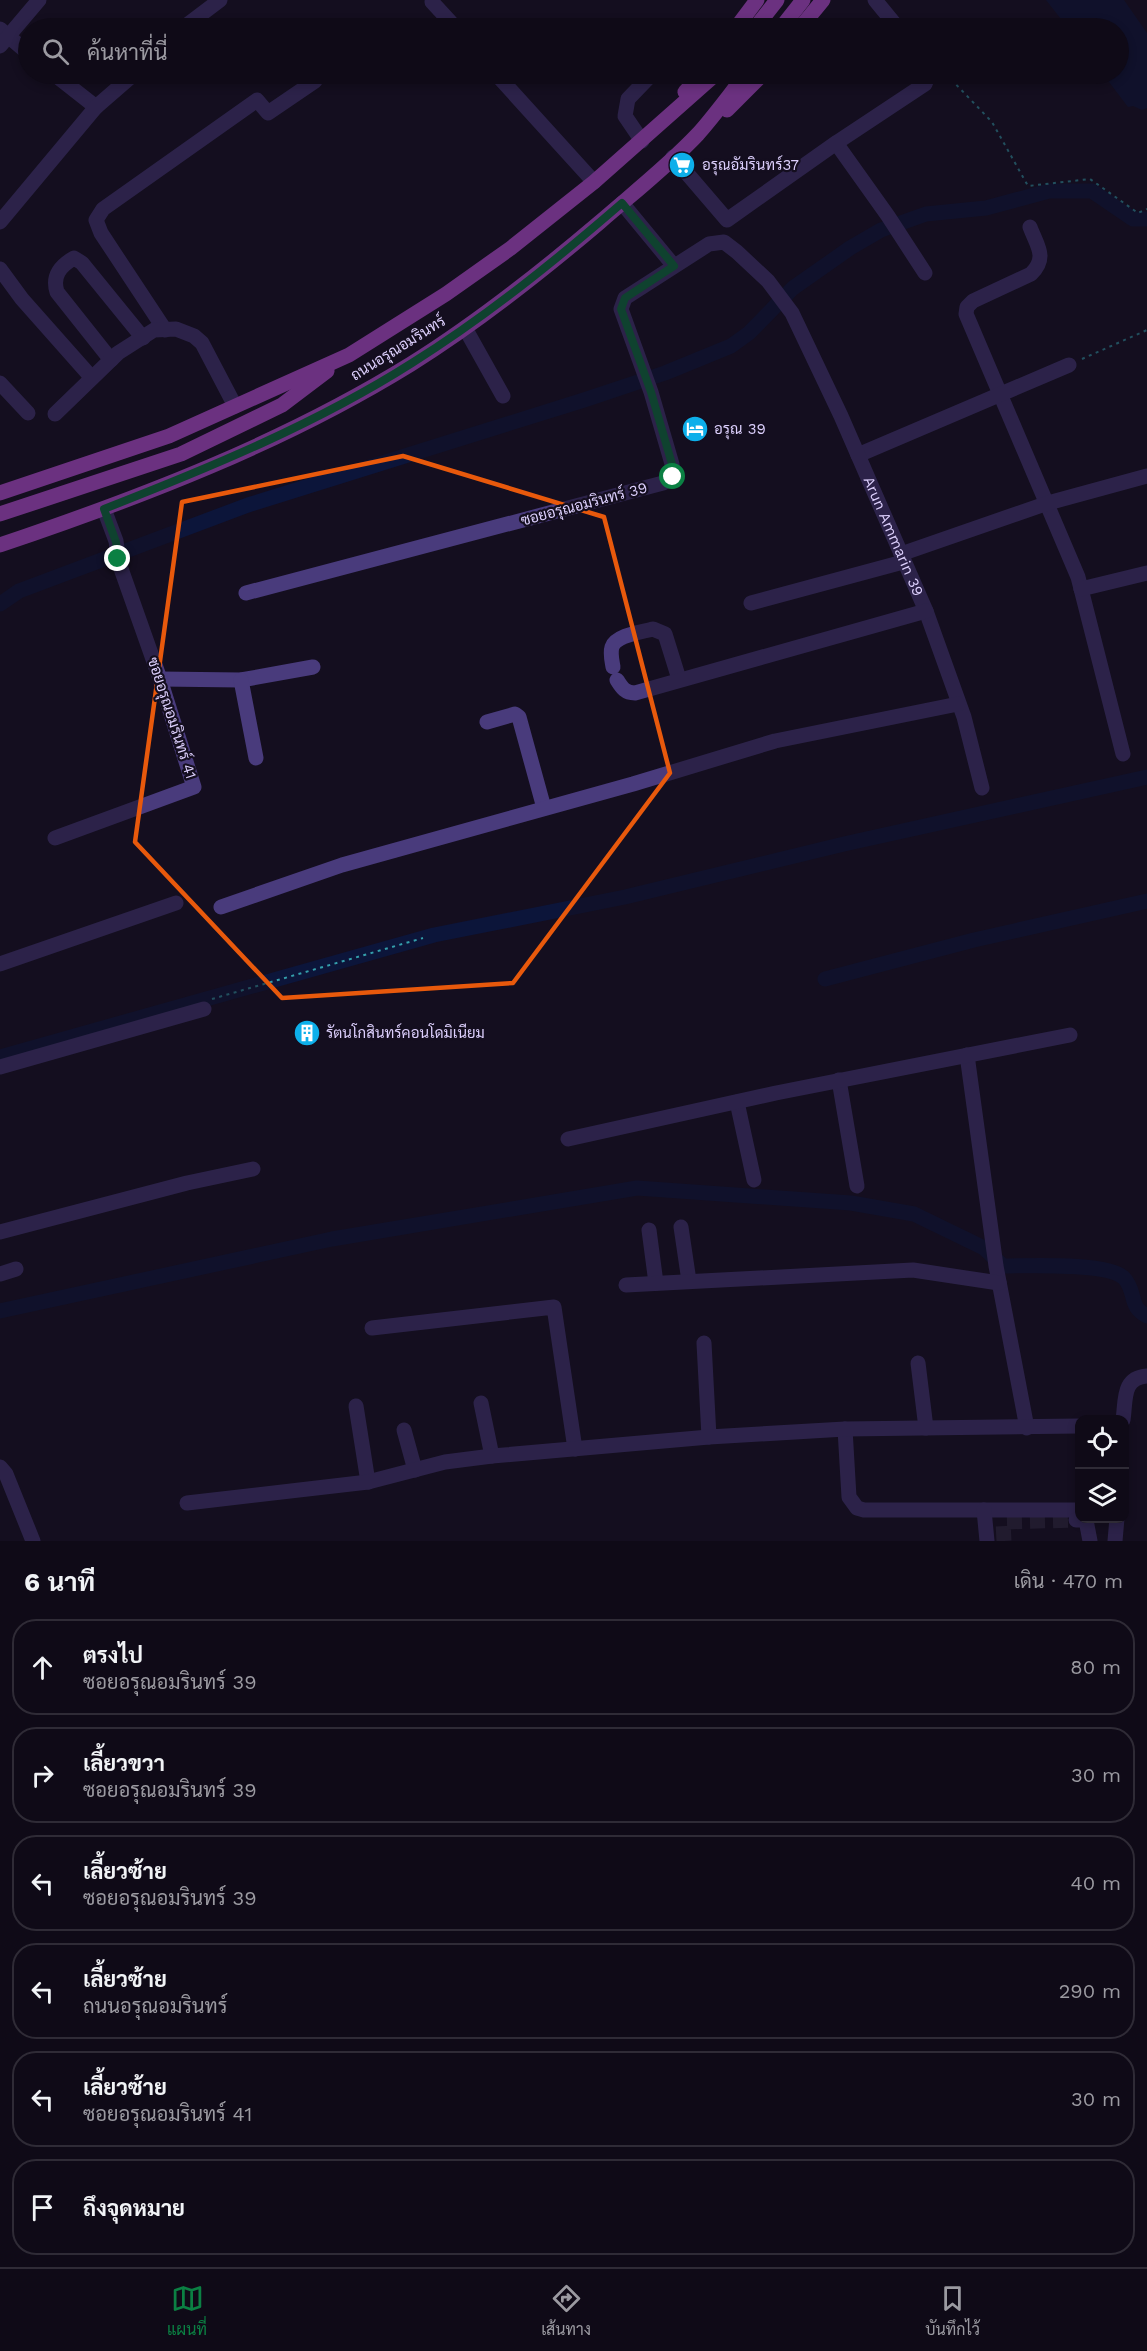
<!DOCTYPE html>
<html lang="th">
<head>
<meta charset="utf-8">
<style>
	:root { --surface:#0f0a17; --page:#181320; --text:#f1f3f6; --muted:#9b9aa1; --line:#2f2b36; --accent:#0b8043 }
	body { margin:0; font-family:"Work Sans",Sarabun,sans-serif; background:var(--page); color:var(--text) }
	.controls { position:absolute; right:18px; bottom:18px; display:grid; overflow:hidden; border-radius:12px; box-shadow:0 3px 9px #0003 }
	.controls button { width:54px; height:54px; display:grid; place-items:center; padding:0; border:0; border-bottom:2px solid var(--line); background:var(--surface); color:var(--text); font:30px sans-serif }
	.stop { position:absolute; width:18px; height:18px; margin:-14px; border:4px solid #0b8043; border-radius:50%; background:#fff }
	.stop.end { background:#0b8043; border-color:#fff; box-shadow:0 2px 6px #0008 }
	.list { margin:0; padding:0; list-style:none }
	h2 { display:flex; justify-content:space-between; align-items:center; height:78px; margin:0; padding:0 24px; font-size:26px }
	h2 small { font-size:20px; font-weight:400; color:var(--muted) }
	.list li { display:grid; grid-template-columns:39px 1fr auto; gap:18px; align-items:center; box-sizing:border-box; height:96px; margin:0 12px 12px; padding:0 12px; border:2px solid var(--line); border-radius:24px }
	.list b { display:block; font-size:22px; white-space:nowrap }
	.list p { margin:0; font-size:20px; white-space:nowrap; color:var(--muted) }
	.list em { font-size:20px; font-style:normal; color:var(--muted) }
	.icon { flex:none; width:33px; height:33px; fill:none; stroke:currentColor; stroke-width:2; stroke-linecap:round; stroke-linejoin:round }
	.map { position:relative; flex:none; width:1147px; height:1541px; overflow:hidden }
	.search { position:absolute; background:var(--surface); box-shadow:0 3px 9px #0003; left:18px; right:18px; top:18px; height:66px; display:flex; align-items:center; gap:15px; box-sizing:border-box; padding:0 21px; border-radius:33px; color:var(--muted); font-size:22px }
	.sheet { height:726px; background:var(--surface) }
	nav { display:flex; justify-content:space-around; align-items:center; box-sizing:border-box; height:84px; border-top:2px solid var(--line); background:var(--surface); font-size:16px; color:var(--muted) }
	nav a { display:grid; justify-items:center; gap:3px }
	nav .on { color:var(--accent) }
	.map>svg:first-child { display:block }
</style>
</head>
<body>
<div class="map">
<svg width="1147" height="1541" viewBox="0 0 1147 1541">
	<rect width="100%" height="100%" fill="#140e1f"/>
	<polygon fill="#0c153a" points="1046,0 1124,0 1147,33 1147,108 1142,110 1133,106 1128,107 1103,74 1118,74 1118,28 1068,28"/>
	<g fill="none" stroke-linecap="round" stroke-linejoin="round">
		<g stroke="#0c153a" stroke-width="15">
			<polyline points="0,604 19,591 248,505 584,400 665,373 731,346 749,333 793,288 850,248 881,230 926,214 986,208 1049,191 1092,191 1133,219 1147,219"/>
			<polyline points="825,979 974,940 1147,901"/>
			<polyline points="0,1057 434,935 625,897 844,844 1147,777"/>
			<path d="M0,1311L332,1239L637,1188L851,1203L914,1214L984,1248L1003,1266C1029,1266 1108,1262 1124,1278C1137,1292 1128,1307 1147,1316"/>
		</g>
		<polyline stroke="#322b40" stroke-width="15" stroke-dasharray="15 8" stroke-linecap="butt" points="1004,1541 1003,1522 1076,1520"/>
		<g stroke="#349eab" stroke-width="2" stroke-dasharray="3 4.5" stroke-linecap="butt">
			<polyline points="946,74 992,122 1028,186 1090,179 1138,213 1147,209"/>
			<polyline points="1082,359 1147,330"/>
			<polyline points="212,999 423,938"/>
		</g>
		<g stroke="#493b7c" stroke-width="15">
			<polyline points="875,0 898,28"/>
			<polyline points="432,2 456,28"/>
			<polyline points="183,28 220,0"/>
			<polyline points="0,29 28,53"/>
			<polyline points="0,46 39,0"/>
			<polyline points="54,74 96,107"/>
			<polyline points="496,74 594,182"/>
			<polyline points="642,141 625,116 628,99 652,74"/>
			<polyline points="836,143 888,216 925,273"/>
			<polyline points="673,157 727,220 836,143 925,84 929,74"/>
			<polyline points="622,203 674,266"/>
			<polyline points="0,222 96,107 134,74"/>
			<path d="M1030,227C1037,246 1048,257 1031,274L973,301L967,307L966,314L1078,577L1123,754"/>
			<polyline points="0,269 22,299 92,378"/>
			<polyline points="465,328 503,396"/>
			<polyline points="165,330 101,233 96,220 103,209 257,100 268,113 315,81"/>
			<path d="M111,360L57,292C52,276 60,266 74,258L82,263L143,338"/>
			<polyline points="0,383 28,413"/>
			<polyline points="55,414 118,353 154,330 176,329 194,336 202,343 235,406"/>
			<polyline points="858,455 1069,365"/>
			<polyline points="901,554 1048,503 1147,476"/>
			<polyline points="1081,589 1147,573"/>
			<path id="s1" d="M246,593L663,483L673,477L672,464L651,392L621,309L625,298L709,244L724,242L737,252L768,281L792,313L841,416L926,611L964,717L982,788"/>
			<polyline points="751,603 903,562"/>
			<path d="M613,667C612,661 610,653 612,647C616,635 642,632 653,629L665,634L679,679"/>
			<polyline points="160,679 241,680 313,667"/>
			<polyline points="241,680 256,758"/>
			<path d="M617,680C622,688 625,693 635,693L926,611"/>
			<polyline points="487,722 515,714 519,717 544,808"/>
			<polyline points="55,838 194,787 160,679 119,563 116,541 104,509"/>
			<polyline points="221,907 342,865 633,784 775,741 958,704"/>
			<polyline points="0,964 176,903"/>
			<polyline points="967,1055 996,1266 1027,1428"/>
			<polyline points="0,1067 204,1009"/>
			<polyline points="839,1080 857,1186"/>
			<polyline points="737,1102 754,1180"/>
			<polyline points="568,1139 776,1093 1070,1035"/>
			<polyline points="681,1227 689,1281"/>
			<polyline points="649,1230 656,1283"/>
			<polyline points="0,1232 187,1183 253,1169"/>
			<polyline points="0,1274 16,1269"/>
			<polyline points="626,1285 913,1270 999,1283"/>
			<polyline points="372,1328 554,1307 575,1449"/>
			<polyline points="704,1343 709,1437"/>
			<polyline points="918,1363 926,1428"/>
			<polyline points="481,1403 492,1456"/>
			<polyline points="356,1406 368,1482"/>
			<path d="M1123,1420C1126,1399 1122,1378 1147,1376"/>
			<polyline points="845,1429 849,1497 857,1508 864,1510 1080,1510"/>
			<polyline points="404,1430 415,1470"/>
			<polyline points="0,1467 6,1474 33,1541"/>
			<polyline points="187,1503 368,1482 445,1462 492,1456 709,1437 845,1429 1080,1426"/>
			<polyline points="984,1510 987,1541"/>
			<polyline points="1076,1520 1086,1520 1090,1541"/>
			<polyline points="1115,1541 1117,1518"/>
		</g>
		<g stroke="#d65cf6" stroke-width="15">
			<polyline points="736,28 757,0"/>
			<polyline points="755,28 777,0"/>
			<polyline points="781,28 803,0"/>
			<polyline points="800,28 823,0"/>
			<polyline points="685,92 701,74"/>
			<polyline points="727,110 763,74"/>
			<polyline points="0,493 169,436 349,355 446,294 511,248 594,182 716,74"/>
			<polyline points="0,514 181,454 282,405 327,371"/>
			<path d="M0,545C142,497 283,443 411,364C478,322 540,273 600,222C632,194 668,166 698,134C715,115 730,94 746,74"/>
		</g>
	</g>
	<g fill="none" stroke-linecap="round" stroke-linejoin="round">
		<path stroke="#0b8043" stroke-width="8" d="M118,559L116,542L104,509C209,468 316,424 412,363C487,316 555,261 622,203L674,266L625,298L621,309L651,392L672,464L673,477"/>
	</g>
	<path d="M0 0H1147V1541H0ZM403,456L604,517L670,773L513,983L282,998L135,842L182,502Z" fill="#140e1f" fill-opacity=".55" fill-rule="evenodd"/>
	<path fill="none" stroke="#e8590c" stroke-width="4.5" stroke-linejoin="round" d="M403,456L604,517L670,773L513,983L282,998L135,842L182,502Z"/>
	<defs>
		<symbol id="supermarket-disc" viewBox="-11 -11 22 22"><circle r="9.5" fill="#0dafea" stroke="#140e1f"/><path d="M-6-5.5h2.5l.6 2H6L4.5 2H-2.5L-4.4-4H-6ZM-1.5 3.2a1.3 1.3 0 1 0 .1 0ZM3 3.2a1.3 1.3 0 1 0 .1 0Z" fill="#fff"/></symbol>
		<symbol id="hotel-disc" viewBox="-11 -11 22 22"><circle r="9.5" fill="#0dafea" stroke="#140e1f"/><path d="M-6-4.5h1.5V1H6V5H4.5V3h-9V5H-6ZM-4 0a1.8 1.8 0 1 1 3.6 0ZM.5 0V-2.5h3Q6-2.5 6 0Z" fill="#fff"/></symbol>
		<symbol id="building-disc" viewBox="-11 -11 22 22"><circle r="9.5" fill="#0dafea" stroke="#140e1f"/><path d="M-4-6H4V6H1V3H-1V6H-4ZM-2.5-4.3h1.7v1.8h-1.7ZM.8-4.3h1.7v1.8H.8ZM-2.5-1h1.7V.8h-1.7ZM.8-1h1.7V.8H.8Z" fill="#fff"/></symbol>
	</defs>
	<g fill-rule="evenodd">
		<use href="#supermarket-disc" x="667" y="150" width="30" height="30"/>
		<use href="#hotel-disc" x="680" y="414" width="30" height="30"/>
		<use href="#building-disc" x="292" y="1018" width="30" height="30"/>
	</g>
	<g text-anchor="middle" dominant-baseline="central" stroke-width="4.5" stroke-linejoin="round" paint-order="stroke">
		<g font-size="15" fill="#dccffc" stroke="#140e1f" text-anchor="start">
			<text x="702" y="165">อรุณอัมรินทร์37</text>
			<text x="714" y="429">อรุณ 39</text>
			<text x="326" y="1033">รัตนโกสินทร์คอนโดมิเนียม</text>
		</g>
		<g font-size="15" fill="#dccffc" stroke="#140e1f">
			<text transform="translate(398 348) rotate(-32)">ถนนอรุณอมรินทร์</text>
			<text transform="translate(584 504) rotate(-15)">ซอยอรุณอมรินทร์ 39</text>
			<text stroke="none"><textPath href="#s1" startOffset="1090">Arun Ammarin 39</textPath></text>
			<text transform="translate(172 718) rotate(72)">ซอยอรุณอมรินทร์ 41</text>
		</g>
	</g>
</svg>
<div class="controls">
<button><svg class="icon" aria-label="locate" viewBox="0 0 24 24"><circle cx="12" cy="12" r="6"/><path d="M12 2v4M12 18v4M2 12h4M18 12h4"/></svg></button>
<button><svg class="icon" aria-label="layers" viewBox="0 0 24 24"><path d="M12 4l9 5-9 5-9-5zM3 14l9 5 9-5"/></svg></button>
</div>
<div class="stop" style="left:673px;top:477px"></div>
<div class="stop end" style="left:118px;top:559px"></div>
<div class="search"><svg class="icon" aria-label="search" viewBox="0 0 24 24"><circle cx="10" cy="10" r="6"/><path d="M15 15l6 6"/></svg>ค้นหาที่นี่</div>
</div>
<section class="sheet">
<h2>6 นาที<small>เดิน · 470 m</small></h2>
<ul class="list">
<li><svg class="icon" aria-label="ahead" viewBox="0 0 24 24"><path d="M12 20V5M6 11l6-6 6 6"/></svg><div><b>ตรงไป</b><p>ซอยอรุณอมรินทร์ 39</p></div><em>80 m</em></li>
<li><svg class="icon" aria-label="right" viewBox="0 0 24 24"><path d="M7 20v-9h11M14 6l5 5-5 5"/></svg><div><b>เลี้ยวขวา</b><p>ซอยอรุณอมรินทร์ 39</p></div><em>30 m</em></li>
<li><svg class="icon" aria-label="left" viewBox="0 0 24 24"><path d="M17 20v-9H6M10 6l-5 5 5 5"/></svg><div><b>เลี้ยวซ้าย</b><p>ซอยอรุณอมรินทร์ 39</p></div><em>40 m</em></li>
<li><svg class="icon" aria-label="left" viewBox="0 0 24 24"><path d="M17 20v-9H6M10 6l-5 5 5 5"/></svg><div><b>เลี้ยวซ้าย</b><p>ถนนอรุณอมรินทร์</p></div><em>290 m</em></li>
<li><svg class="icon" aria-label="left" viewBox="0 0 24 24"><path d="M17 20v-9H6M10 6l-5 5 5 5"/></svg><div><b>เลี้ยวซ้าย</b><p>ซอยอรุณอมรินทร์ 41</p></div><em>30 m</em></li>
<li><svg class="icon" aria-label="arrive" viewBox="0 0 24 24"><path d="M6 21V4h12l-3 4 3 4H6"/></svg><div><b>ถึงจุดหมาย</b></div></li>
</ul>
</section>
<nav>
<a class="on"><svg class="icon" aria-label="map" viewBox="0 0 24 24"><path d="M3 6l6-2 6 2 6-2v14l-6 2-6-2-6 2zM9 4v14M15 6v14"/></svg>แผนที่</a>
<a><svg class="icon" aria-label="directions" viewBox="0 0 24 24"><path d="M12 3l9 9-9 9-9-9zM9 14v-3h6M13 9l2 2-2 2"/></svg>เส้นทาง</a>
<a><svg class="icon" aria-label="saved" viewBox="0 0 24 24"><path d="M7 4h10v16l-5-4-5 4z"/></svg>บันทึกไว้</a>
</nav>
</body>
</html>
